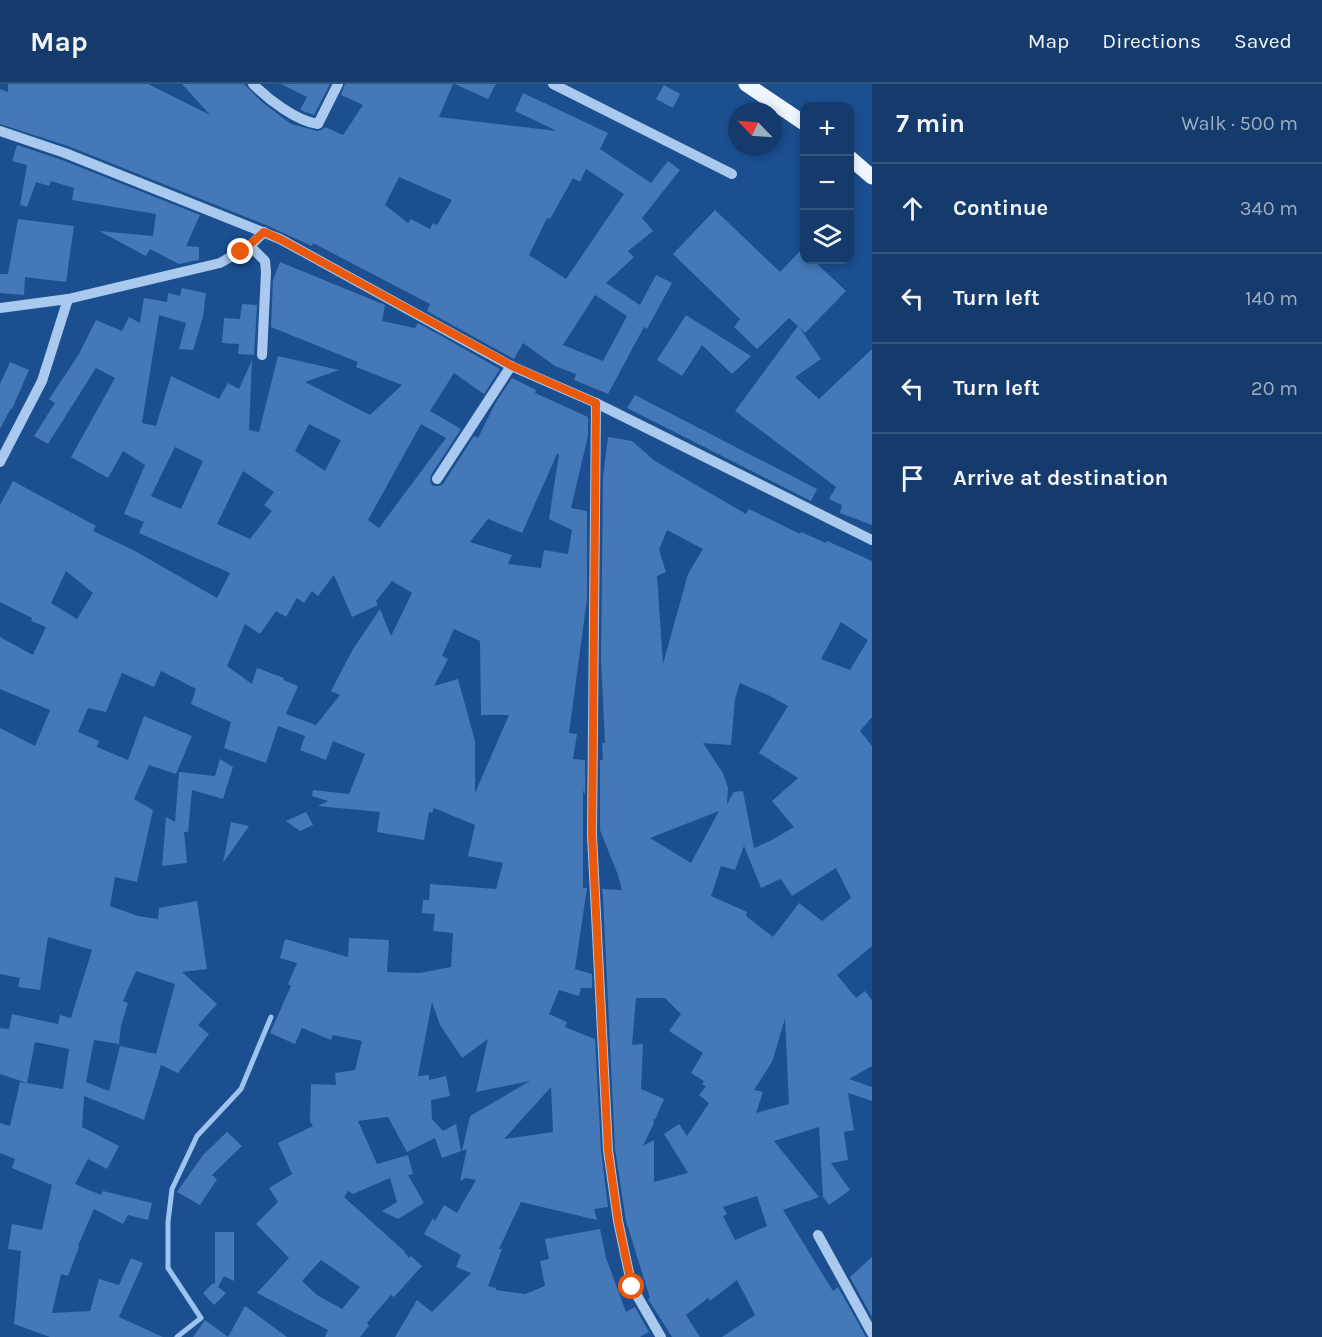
<!DOCTYPE html>
<html lang="en">
<head>
<meta charset="utf-8">
<style>
	:root { --surface:#143b6b; --page:#214673; --text:#f1f3f6; --muted:#9dadc1; --line:#33557e }
	body { margin:0; font-family:Karla,sans-serif; background:var(--page); color:var(--text) }
	.controls { position:absolute; right:18px; top:18px; display:grid; overflow:hidden; border-radius:12px; box-shadow:0 3px 9px #0003 }
	.controls button { width:54px; height:54px; display:grid; place-items:center; padding:0; border:0; border-bottom:2px solid var(--line); background:var(--surface); color:var(--text); font:30px sans-serif }
	.compass { position:absolute; left:728px; top:18px; width:54px; height:54px; border-radius:50%; background:var(--surface); box-shadow:0 3px 9px #0003; rotate:295deg }
	.stop { position:absolute; width:18px; height:18px; margin:-14px; border:4px solid #ea580c; border-radius:50%; background:#fff }
	.stop.end { background:#ea580c; border-color:#fff; box-shadow:0 2px 6px #0008 }
	.list { margin:0; padding:0; list-style:none }
	h2 { display:flex; justify-content:space-between; align-items:center; height:78px; margin:0; padding:0 24px; font-size:26px }
	h2 small { font-size:20px; font-weight:400; color:var(--muted) }
	.list li { display:grid; grid-template-columns:39px 1fr auto; gap:18px; align-items:center; box-sizing:border-box; height:90px; padding:0 24px; border-top:2px solid var(--line) }
	.list b { display:block; font-size:22px; white-space:nowrap }
	.list em { font-size:20px; font-style:normal; color:var(--muted) }
	.icon { flex:none; width:33px; height:33px; fill:none; stroke:currentColor; stroke-width:2; stroke-linecap:round; stroke-linejoin:round }
	.map { position:relative; flex:none; width:872px; height:1253px; overflow:hidden }
	header { display:flex; align-items:center; gap:36px; box-sizing:border-box; height:84px; padding:0 30px; background:var(--surface); border-bottom:2px solid var(--line) }
	header strong { font-size:28px }
	nav { display:flex; gap:33px; margin-inline-start:auto; font-size:21px }
	main { display:flex }
	aside { flex:1; background:var(--surface) }
	.map>svg:first-child { display:block }
</style>
</head>
<body>
<header>
<strong>Map</strong>
<nav><a>Map</a><a>Directions</a><a>Saved</a></nav>
</header>
<main>
<div class="map">
<svg width="872" height="1253" viewBox="0 0 872 1253">
	<rect width="100%" height="100%" fill="#1b4f8f"/>
	<g fill="none" stroke-linecap="round" stroke-linejoin="round">
		<polyline stroke="#9cc4f0" stroke-width="5" points="177,1253 201,1234 168,1184 168,1138 172,1105 197,1052 241,1005 271,933"/>
	</g>
	<g fill="#4478b7" fill-rule="evenodd">
		<path d="M8,0H148L210,31L182,0H244L262,18L291,40L317,47L322,46L325,43L343,51L363,21L341,11L345,0H453L439,33L557,47L515,27L523,9L608,49L600,65L651,99L668,77L680,86L642,134L653,147L628,167L634,173L606,199L640,221L656,191L672,199L647,245L644,243L608,310L574,296L576,290L555,282L523,259L514,275L427,227L430,220L313,159L312,162L266,141L68,62L0,40V5L8,8ZM586,85L624,110L566,195L529,171L547,134L550,135L573,94L580,98ZM399,93L452,116L437,141L433,139L430,145L411,135L408,139L385,121ZM595,211L627,232L603,277L563,261Z"/>
		<polygon points="281,0 330,0 314,31 300,26 307,13"/>
		<polygon points="455,0 496,0 488,15"/>
		<polygon points="664,1 680,10 673,24 656,15"/>
		<polygon points="17,61 62,76 200,131 186,162 199,163 199,176 179,180 150,165 146,172 99,147 153,152 156,130 72,116 74,104 51,97 49,102 36,98 27,123 20,121 27,81 12,77"/>
		<polygon points="715,126 780,188 804,163 804,176 813,176 846,207 805,249 799,243 821,275 795,293 819,315 872,265 872,441 840,429 842,421 829,415 836,403 735,327 798,242 789,234 757,265 734,243 740,235 673,170"/>
		<polygon points="18,135 74,142 66,198 25,193 24,211 0,209 0,190 8,190"/>
		<path d="M280,178L385,221L382,237L415,244L418,239L500,285L484,310L454,289L430,327L461,345L431,391L430,398L433,402H440L443,400L474,352L478,354L496,318L512,294L536,306L535,309L588,333V352L571,424L587,427V515L569,649L577,650L573,675L585,676V711L583,706V804H587L575,885L592,890V904H581L579,912L559,906L549,930L567,938L565,943L595,955L601,1066L608,1123L594,1125L597,1136L521,1118L499,1165H502L488,1202L496,1204V1206L525,1210L545,1202L540,1177L549,1175L545,1155L600,1145L606,1174L626,1228L635,1223L649,1248L640,1253H395L417,1216L432,1228L471,1189L456,1183L461,1171L424,1150L433,1134L435,1137L444,1121L457,1129L476,1096L466,1094L460,1097L467,1065L462,1067L470,1032L530,997L476,1008L488,955L462,974L440,941L432,918L418,992L429,991V996L446,992L450,1012L431,1016L432,1035L443,1047L456,1040L461,1067L442,1074L435,1054L407,1068L388,1033L358,1037L377,1080L408,1071L413,1090L408,1091L424,1119L398,1135L382,1127L397,1118L390,1094L353,1110L348,1107L344,1113L403,1166L409,1174L411,1172L422,1182L394,1213L391,1211L367,1239L369,1242L360,1253H325L328,1246L257,1209L289,1174L256,1140L278,1118L269,1104L292,1090L278,1059L313,1042L310,1037L311,1000L336,1001L335,989L355,986L362,957L333,951L331,956L302,944L295,960L270,949L291,902L288,900L297,879L280,874L285,855L348,873L349,854L389,856L387,888L419,889L451,883L453,849L433,847L435,830L422,829L423,816H429L430,800L496,805L503,779L468,772L475,741L434,724L432,729L429,728L424,756L377,748L380,728L318,722L328,717L312,712L313,706L349,710L365,670L333,657L326,676L300,666L305,652L278,642L266,679L224,664L231,638L191,620L196,605L161,587L154,603L122,589L106,628L88,624L78,648L99,657L97,663L128,676L144,632L192,652L176,690L149,681L134,715L153,726L137,798L115,793L110,822L138,832L158,835L159,824L197,817L207,885L182,888L217,920L198,941L209,950L178,989L161,981L144,1036L84,1012L82,1043L119,1062L107,1085L88,1075L75,1100L101,1111L103,1107L152,1119L148,1136L128,1131L123,1140L94,1125L78,1162L79,1163L68,1192L61,1190L52,1229L90,1227L99,1195L119,1201L131,1174L143,1179L119,1233L163,1253H50L14,1240L21,1167L8,1165L12,1140L42,1146L52,1101L12,1084L15,1075L0,1069V1039L10,1042L20,998L63,1005L69,965L35,958L27,999L0,990V944L9,945L12,930L58,940L60,931L71,934L92,866L48,853L40,906L18,903L20,894L0,890V644L35,662L50,626L0,605V553L33,571L46,543L31,537L32,534L0,518V421L13,397L96,442L93,447L135,467L217,514L230,489L139,449L144,438L124,430L145,381L123,367L108,394L71,373L115,294L96,284L48,360L34,352L55,319L49,315L79,270L96,236L122,247L129,233L140,239L144,214L167,218L168,209L180,212L182,204L206,209L203,233L193,266L179,265L186,239L159,231L142,339L156,342L171,292L219,315L228,299L239,305L252,276L249,346L259,348L278,272L339,286L305,298L370,331L402,301L356,283L358,278L271,243L273,196ZM309,340L341,356L325,387L295,367ZM421,340L446,354L379,444L368,436ZM175,363L203,377L181,425L151,412ZM557,370H559L549,435L572,446L568,470L544,466L541,484L508,480L512,471L470,458L488,435L522,449ZM243,387L274,408L264,421L272,427L250,455L217,440ZM66,487L93,509L77,535L51,519ZM334,491L352,533L378,521L376,517L392,497L412,509L391,552L380,525L353,565L331,607L340,611L316,641L286,630L298,602L283,596L284,594L257,584L252,600L227,582L245,540L260,550L276,527L286,533L297,514L304,519L312,507L318,512ZM454,545L480,557L481,631H509L475,709V657L458,595L434,602L448,575L442,572ZM136,887L175,900L156,970L120,962L109,1007L86,998L94,956L119,960L121,942L128,919L123,917ZM551,1003L553,1048L504,1055ZM321,1176L360,1203L342,1225L317,1211L302,1197Z"/>
		<polygon points="242,220 257,221 254,271 238,270 239,260 222,259 224,234 240,235"/>
		<polygon points="686,231 751,272 732,290 702,261 682,292 657,276"/>
		<polygon points="10,278 29,286 12,325 11,324 0,345 0,300"/>
		<polygon points="635,311 817,405 811,417 627,324"/>
		<path d="M608,353L632,357L655,377L746,430L749,425L800,450L801,448L826,459L827,457L872,477V633L860,647L872,662V862L837,891L856,914L865,907L872,916V982L849,995L872,1003V1017L848,1009L854,1046L844,1048L848,1076L831,1079L850,1106L829,1121L823,1113L819,1043L774,1057L819,1113L783,1126L833,1207L838,1203L866,1253H722L755,1231L737,1196L710,1217L708,1214L686,1231L700,1253H672L648,1215L650,1214L626,1137L615,1065L603,813L602,805L622,806L618,791L600,746V676H603L602,659H605L601,577L603,393ZM667,446L703,465L688,490L663,580L657,492L666,488L659,466ZM841,538L868,556L850,586L821,575ZM740,599L770,612L788,622L759,669L798,694L772,717L794,743L770,757L754,764L743,707L734,708L727,720L728,704L723,689L703,659L731,661L735,615ZM719,727L691,779L650,754ZM744,762L761,804L781,795L792,812L836,784L851,814L822,837L799,819L773,853L746,832L747,828L711,812L721,782L735,786ZM636,914H665L681,930L669,947L703,969L691,989L704,997L702,1000L706,1002L699,1011L709,1019L687,1052L679,1040L664,1050L688,1089L654,1098V1056L643,1062L654,1039L653,1033L655,1036L664,1015L641,1005L643,960L632,961ZM785,935L789,1020L756,1029L763,1008L754,1006L772,978ZM757,1112L767,1142L735,1156L723,1132L727,1130L723,1123Z"/>
		<polygon points="220,675 233,683 223,715 192,706 188,748 184,748 187,779 162,782 166,733 175,738 179,688 215,692"/>
		<polygon points="306,728 313,741 300,747 286,737"/>
		<polygon points="231,738 249,742 223,779"/>
		<polygon points="227,1048 242,1062 212,1091 217,1095 200,1121 177,1108 203,1071"/>
		<polygon points="215,1148 234,1148 234,1197 224,1192 218,1203 226,1209 214,1221 203,1209 213,1199 215,1200"/>
		<polygon points="872,1173 872,1233 850,1193"/>
		<polygon points="245,1222 287,1253 228,1253"/>
		<polygon points="205,1236 228,1253 193,1253"/>
	</g>
	<g fill="none" stroke-linecap="round" stroke-linejoin="round">
		<g stroke="#a9c9ee" stroke-width="10">
			<path d="M253,0C268,15 296,37 318,40L338,0"/>
			<polyline points="553,0 732,90"/>
			<polyline points="0,47 65,69 280,155 511,282 596,319 872,456"/>
			<polyline points="250,162 265,177 266,188 262,271"/>
			<polyline points="0,224 68,215 220,179 250,162 264,148"/>
			<polyline points="596,319 592,751 608,1066 618,1137 632,1203 661,1253"/>
			<polyline points="0,378 42,297 68,215"/>
			<polyline points="437,395 511,282"/>
			<polyline points="818,1151 872,1249"/>
		</g>
		<g stroke="#f0f6ff" stroke-width="15">
			<polyline points="746,0 804,39"/>
			<polyline points="850,74 872,93"/>
		</g>
	</g>
	<g fill="none" stroke-linecap="round" stroke-linejoin="round">
		<polyline stroke="#ea580c" stroke-width="8" points="241,168 264,148 280,155 512,282 596,319 592,751 608,1066 618,1137 632,1203"/>
	</g>
</svg>
<div class="controls">
<button>+</button>
<button>−</button>
<button><svg class="icon" aria-label="layers" viewBox="0 0 24 24"><path d="M12 4l9 5-9 5-9-5zM3 14l9 5 9-5"/></svg></button>
</div>
<svg class="compass" viewBox="-18 -18 36 36"><path d="M0-13l5 13h-10z" fill="#e53935"/><path d="M0 13l5-13h-10z" fill="#9dadc1"/></svg>
<div class="stop" style="left:632px;top:1203px"></div>
<div class="stop end" style="left:241px;top:168px"></div>
</div>
<aside>
<h2>7 min<small>Walk · 500 m</small></h2>
<ul class="list">
<li><svg class="icon" aria-label="ahead" viewBox="0 0 24 24"><path d="M12 20V5M6 11l6-6 6 6"/></svg><div><b>Continue</b></div><em>340 m</em></li>
<li><svg class="icon" aria-label="left" viewBox="0 0 24 24"><path d="M17 20v-9H6M10 6l-5 5 5 5"/></svg><div><b>Turn left</b></div><em>140 m</em></li>
<li><svg class="icon" aria-label="left" viewBox="0 0 24 24"><path d="M17 20v-9H6M10 6l-5 5 5 5"/></svg><div><b>Turn left</b></div><em>20 m</em></li>
<li><svg class="icon" aria-label="arrive" viewBox="0 0 24 24"><path d="M6 21V4h12l-3 4 3 4H6"/></svg><div><b>Arrive at destination</b></div></li>
</ul>
</aside>
</main>
</body>
</html>
